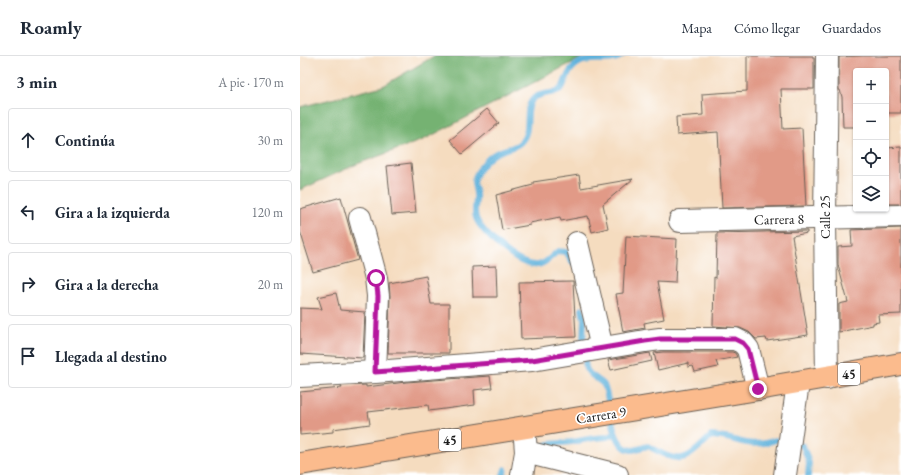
<!DOCTYPE html>
<html lang="es">
<head>
<meta charset="utf-8">
<style>
	:root { --surface:#fff; --page:#f6f6f7; --text:#1f2937; --muted:#747a83; --line:#e0e1e3 }
	body { margin:0; font-family:"EB Garamond",serif; background:var(--page); color:var(--text) }
	.controls { position:absolute; right:12px; top:12px; display:grid; overflow:hidden; border-radius:4px; box-shadow:0 1px 3px #0004 }
	.controls button { width:36px; height:36px; display:grid; place-items:center; padding:0; border:0; border-bottom:1px solid var(--line); background:var(--surface); color:var(--text); font:20px sans-serif }
	.stop { position:absolute; width:12px; height:12px; margin:-9px; border:3px solid #b5179e; border-radius:50%; background:#fff }
	.stop.end { background:#b5179e; border-color:#fff; box-shadow:0 1px 4px #0008 }
	.list { margin:0; padding:0; list-style:none }
	h2 { display:flex; justify-content:space-between; align-items:center; height:52px; margin:0; padding:0 16px; font-size:17px }
	h2 small { font-size:13px; font-weight:400; color:var(--muted) }
	.list li { display:grid; grid-template-columns:26px 1fr auto; gap:12px; align-items:center; box-sizing:border-box; height:64px; margin:0 8px 8px; padding:0 8px; border:1px solid var(--line); border-radius:4px }
	.list b { display:block; font-size:15px; white-space:nowrap }
	.list em { font-size:13px; font-style:normal; color:var(--muted) }
	.icon { flex:none; width:22px; height:22px; fill:none; stroke:currentColor; stroke-width:2; stroke-linecap:round; stroke-linejoin:round }
	.map { position:relative; flex:none; width:601px; height:419px; overflow:hidden }
	header { display:flex; align-items:center; gap:24px; box-sizing:border-box; height:56px; padding:0 20px; background:var(--surface); border-bottom:1px solid var(--line) }
	header strong { font-size:19px }
	nav { display:flex; gap:22px; margin-inline-start:auto; font-size:14px }
	main { display:flex }
	aside { flex:1; background:var(--surface) }
	.map>svg:first-child { display:block }
</style>
</head>
<body>
<header>
<strong>Roamly</strong>
<nav><a>Mapa</a><a>Cómo llegar</a><a>Guardados</a></nav>
</header>
<main>
<aside>
<h2>3 min<small>A pie · 170 m</small></h2>
<ul class="list">
<li><svg class="icon" aria-label="ahead" viewBox="0 0 24 24"><path d="M12 20V5M6 11l6-6 6 6"/></svg><div><b>Continúa</b></div><em>30 m</em></li>
<li><svg class="icon" aria-label="left" viewBox="0 0 24 24"><path d="M17 20v-9H6M10 6l-5 5 5 5"/></svg><div><b>Gira a la izquierda</b></div><em>120 m</em></li>
<li><svg class="icon" aria-label="right" viewBox="0 0 24 24"><path d="M7 20v-9h11M14 6l5 5-5 5"/></svg><div><b>Gira a la derecha</b></div><em>20 m</em></li>
<li><svg class="icon" aria-label="arrive" viewBox="0 0 24 24"><path d="M6 21V4h12l-3 4 3 4H6"/></svg><div><b>Llegada al destino</b></div></li>
</ul>
</aside>
<div class="map">
<svg width="601" height="419" viewBox="0 0 601 419">
	<rect width="100%" height="100%" fill="#fff"/>
	<filter id="ink" filterUnits="userSpaceOnUse"><feTurbulence type="fractalNoise" baseFrequency=".025" numOctaves="2"/><feDisplacementMap in="SourceGraphic" scale="8" xChannelSelector="R" yChannelSelector="G"/><feConvolveMatrix kernelMatrix="1 2 1 2 8 2 1 2 1" color-interpolation-filters="sRGB"/></filter>
	<filter id="wash" filterUnits="userSpaceOnUse"><feTurbulence type="fractalNoise" baseFrequency=".012" numOctaves="4" result="noise"/><feDisplacementMap in="SourceGraphic" scale="16" xChannelSelector="R" yChannelSelector="G"/><feGaussianBlur stdDeviation="0.9" result="paint"/><feColorMatrix in="noise" values="0 0 0 0 0 0 0 0 0 0 0 0 0 0 0 0 0 1.4 0 .05"/><feComposite in="paint" operator="in"/></filter>
	<g filter="url(#wash)">
		<rect width="100%" height="100%" fill="#f5dcbf"/>
		<polygon fill="#75b272" stroke="#486747" points="134,0 285,0 123,84 57,108 0,134 0,51 83,30"/>
		<g fill="none" stroke-linecap="round" stroke-linejoin="round">
			<g stroke="#61b2dc" stroke-width="6">
				<path d="M273,207L266,196L258,195C253,199 247,206 241,208C223,216 182,178 176,162C173,151 177,148 176,138C176,134 174,130 174,126C175,115 190,98 201,95C206,93 216,91 220,87C233,75 223,56 232,44C239,35 253,40 262,32C264,29 265,24 267,21C269,16 274,10 279,7C291,0 309,8 322,0"/>
				<polyline points="282,253 284,263 283,288"/>
				<path d="M285,300C285,313 286,316 297,323C299,325 302,326 304,329C311,344 310,394 333,394C338,393 343,391 348,390C382,409 384,406 411,380C438,381 446,394 476,384"/>
				<polyline points="494,387 503,390 509,407 508,419"/>
				<polyline points="240,391 249,388 272,386 294,382 307,381 315,378"/>
				<polyline points="203,419 205,413"/>
			</g>
		</g>
		<g id="blocks">
			<g fill="#e19a87">
				<polygon points="447,0 513,0 513,2 514,2 514,33 481,33 483,73 502,72 506,150 422,152 418,76 377,79 376,61 403,59 402,38 447,35"/>
				<polygon points="559,0 601,0 601,57 586,57 586,15 556,15 556,71 543,71 542,41 540,34 539,34 539,1"/>
				<polygon points="187,53 199,67 162,98 150,84"/>
				<polygon points="601,91 601,148 586,148 586,92"/>
				<polygon points="111,107 116,157 92,159 87,110"/>
				<polygon points="279,119 281,132 333,123 303,148 308,172 292,176 288,160 261,165 260,161 230,167 230,169 202,174 196,139 233,129 233,126"/>
				<polygon points="41,141 58,204 13,216 0,175 0,153"/>
				<polygon points="601,172 601,258 578,259 579,266 573,267 573,269 539,276 539,248 548,246 538,209 538,191 552,190 551,174"/>
				<polygon points="507,175 507,177 492,180 508,279 467,285 466,282 456,283 449,276 440,272 413,270 414,221 416,222 417,177"/>
				<polygon points="326,180 377,183 375,227 357,226 364,263 344,267 345,272 323,276 316,238 323,237"/>
				<polygon points="196,210 197,241 173,241 172,211"/>
				<polygon points="126,220 131,248 149,248 149,297 88,297 90,240 89,227"/>
				<polygon points="273,225 276,281 221,283 219,226"/>
				<polygon points="36,237 40,254 65,256 63,302 0,298 0,252 22,253 18,241"/>
				<polygon points="363,296 432,296 435,297 437,301 416,305 418,311 395,316 393,310 388,311 388,307 358,314 354,297"/>
				<polygon points="350,297 352,305 311,314 308,304"/>
				<polygon points="190,320 192,332 174,334 175,349 129,355 128,349 68,356 70,368 33,373 33,376 0,379 0,336 42,332 41,330 66,329 66,331 106,326"/>
			</g>
		</g>
	</g>
	<g filter="url(#ink)">
		<use href="#blocks" fill-opacity="0" stroke="#685f55" stroke-width="1"/>
		<g fill="none" stroke-linecap="round" stroke-linejoin="round">
			<defs>
				<g id="minor">
					<polyline points="527,0 525,162 527,322"/>
					<polyline points="60,162 76,222 78,240 75,316"/>
					<polyline points="380,165 601,160"/>
					<polyline points="277,187 302,292"/>
					<polyline points="0,320 75,316 232,304 345,285 360,283 435,283 443,287 448,293 458,333"/>
					<polyline points="226,396 317,419"/>
					<polyline points="222,419 226,396 225,383"/>
					<polyline points="485,419 498,327"/>
				</g>
				<polyline id="trunk" points="0,408 458,333 601,308"/>
			</defs>
			<use href="#minor" stroke="#685f55" stroke-width="24"/>
			<use href="#trunk" stroke="#685f55" stroke-width="24"/>
			<use href="#minor" stroke="#fff" stroke-width="22"/>
			<use href="#trunk" stroke="#fbbb8d" stroke-width="22"/>
		</g>
	</g>
	<g fill="none" stroke-linecap="round" stroke-linejoin="round" filter="url(#ink)">
		<polyline stroke="#b5179e" stroke-width="5" points="76,222 78,240 75,316 232,304 345,285 360,283 435,283 443,287 448,293 458,333"/>
	</g>
	<g text-anchor="middle" dominant-baseline="central" stroke-width="3.5" stroke-linejoin="round" paint-order="stroke">
		<g fill="#fff" stroke="#606060" stroke-width="1">
			<rect x="538" y="307" width="22" height="22" rx="3"/>
			<rect x="139" y="373" width="22" height="22" rx="3"/>
		</g>
		<g font-size="13" font-weight="bold" fill="#1c1c1c">
			<text x="549" y="318">45</text>
			<text x="150" y="384">45</text>
		</g>
		<g font-size="14" fill="#1c1c1c" stroke="#fff">
			<text transform="translate(525 161) rotate(-90)">Calle 25</text>
			<text transform="translate(479 163) rotate(-1)">Carrera 8</text>
			<text transform="translate(301 359) rotate(-9)">Carrera 9</text>
		</g>
	</g>
</svg>
<div class="controls">
<button>+</button>
<button>−</button>
<button><svg class="icon" aria-label="locate" viewBox="0 0 24 24"><circle cx="12" cy="12" r="6"/><path d="M12 2v4M12 18v4M2 12h4M18 12h4"/></svg></button>
<button><svg class="icon" aria-label="layers" viewBox="0 0 24 24"><path d="M12 4l9 5-9 5-9-5zM3 14l9 5 9-5"/></svg></button>
</div>
<div class="stop" style="left:76px;top:222px"></div>
<div class="stop end" style="left:458px;top:333px"></div>
</div>
</main>
</body>
</html>
